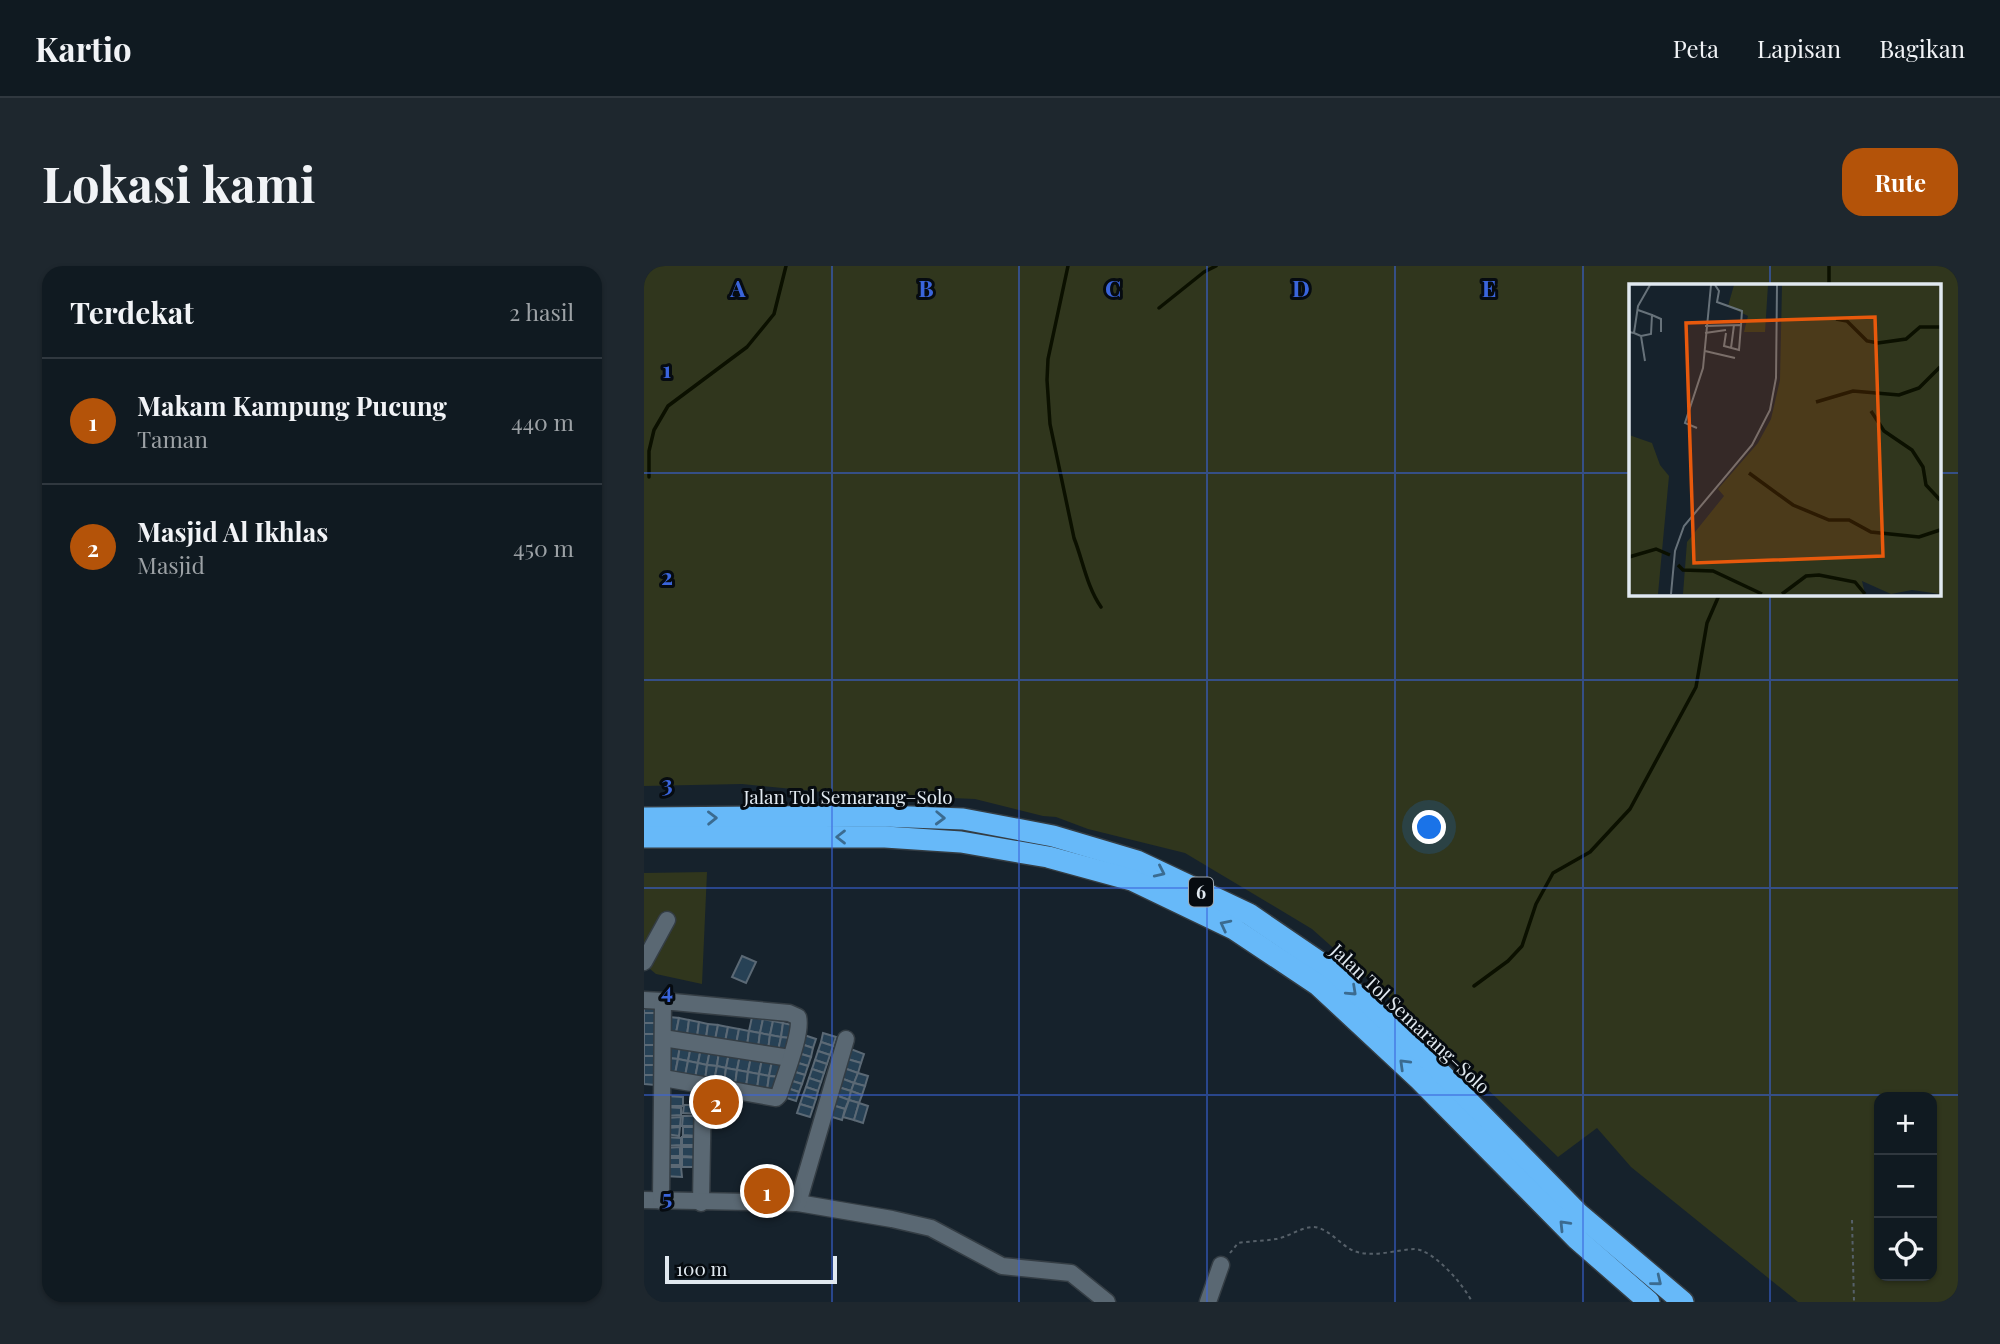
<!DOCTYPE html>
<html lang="id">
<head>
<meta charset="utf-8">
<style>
	:root { --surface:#101a21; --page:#1e272e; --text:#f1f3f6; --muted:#9ca1a5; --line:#30383f; --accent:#b45309 }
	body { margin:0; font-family:"Playfair Display",serif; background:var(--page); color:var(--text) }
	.controls { position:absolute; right:21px; bottom:21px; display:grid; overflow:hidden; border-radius:14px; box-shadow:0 2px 5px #0004 }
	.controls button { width:63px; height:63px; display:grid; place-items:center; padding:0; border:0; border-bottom:2px solid var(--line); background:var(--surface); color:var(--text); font:35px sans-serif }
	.scale { position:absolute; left:21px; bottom:18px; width:172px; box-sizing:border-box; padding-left:7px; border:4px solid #e1e9f0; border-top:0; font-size:19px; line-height:24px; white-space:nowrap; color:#e1e9f0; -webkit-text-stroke:5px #060b10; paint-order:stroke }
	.you { position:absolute; left:786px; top:562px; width:24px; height:24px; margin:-18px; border:5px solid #fff; border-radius:50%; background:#1a73e8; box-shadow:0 0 0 10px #1a73e833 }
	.badge { display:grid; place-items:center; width:46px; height:46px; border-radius:50%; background:var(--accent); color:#fff; font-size:23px; font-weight:700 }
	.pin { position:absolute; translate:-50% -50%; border:4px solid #fff; box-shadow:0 2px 7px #0006 }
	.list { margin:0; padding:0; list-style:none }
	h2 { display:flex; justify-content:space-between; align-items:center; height:91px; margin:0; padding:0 28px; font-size:30px }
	h2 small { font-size:23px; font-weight:400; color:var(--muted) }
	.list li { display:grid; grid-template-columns:46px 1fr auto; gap:21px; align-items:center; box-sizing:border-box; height:126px; padding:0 28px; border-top:2px solid var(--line) }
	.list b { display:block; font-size:26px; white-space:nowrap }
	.list p { margin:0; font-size:23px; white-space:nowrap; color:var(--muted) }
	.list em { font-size:23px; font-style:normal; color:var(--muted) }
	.icon { flex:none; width:38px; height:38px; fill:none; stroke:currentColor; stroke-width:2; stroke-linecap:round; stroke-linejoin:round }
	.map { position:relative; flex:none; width:1314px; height:1036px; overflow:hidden; border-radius:21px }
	header { display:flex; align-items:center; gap:42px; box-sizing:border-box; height:98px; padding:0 35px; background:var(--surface); border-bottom:2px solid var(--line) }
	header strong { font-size:33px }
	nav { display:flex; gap:38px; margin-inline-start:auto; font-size:24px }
	.intro { display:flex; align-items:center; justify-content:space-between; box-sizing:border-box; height:168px; padding:0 42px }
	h1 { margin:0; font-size:49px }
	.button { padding:18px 32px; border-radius:21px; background:var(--accent); color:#fff; font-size:24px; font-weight:700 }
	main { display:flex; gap:42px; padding:0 42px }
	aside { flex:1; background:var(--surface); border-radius:21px; box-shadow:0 2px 5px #0004 }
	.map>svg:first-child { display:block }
</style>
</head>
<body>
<header>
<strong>Kartio</strong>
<nav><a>Peta</a><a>Lapisan</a><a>Bagikan</a></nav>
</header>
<div class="intro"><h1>Lokasi kami</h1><a class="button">Rute</a></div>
<main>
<aside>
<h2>Terdekat<small>2 hasil</small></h2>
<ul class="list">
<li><span class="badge">1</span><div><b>Makam Kampung Pucung</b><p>Taman</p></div><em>440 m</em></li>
<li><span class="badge">2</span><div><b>Masjid Al Ikhlas</b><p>Masjid</p></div><em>450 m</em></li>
</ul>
</aside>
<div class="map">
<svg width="1314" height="1036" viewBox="0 0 1314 1036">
	<rect width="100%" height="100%" fill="#16222c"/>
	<g fill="#30361d" fill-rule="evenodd">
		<path d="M0,0H1314V1036H1154L987,901L953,862L914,891L786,768L668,663L541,587L444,563L412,551L399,550L331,533L189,527L98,518L0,520ZM987,19H1295V327H987ZM1235,831H1288V1010H1235Z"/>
		<polygon points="63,606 58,718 12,708 0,698 0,607"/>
	</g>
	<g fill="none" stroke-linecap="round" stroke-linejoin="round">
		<g stroke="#0b1000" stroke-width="3.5">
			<path d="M424,0L404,93L403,114L406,158L430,272C439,295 443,321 457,341"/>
			<polyline points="1185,0 1185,19"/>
			<polyline points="515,42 560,6 572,0"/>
			<polyline points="5,211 5,185 10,164 24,140 103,81 130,48 142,0"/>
			<polyline points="830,720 864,695 878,680 892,638 909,607 946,586 986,543 1052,421 1063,357 1076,327"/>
		</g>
	</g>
	<g fill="#274155" stroke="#5b6975" stroke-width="2">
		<polygon points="98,690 112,696 102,717 88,711"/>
		<polygon points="0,738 13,738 12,747 0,747"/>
		<rect x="0" y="747" width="12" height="10"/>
		<polygon points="25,751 35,752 32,767 23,766"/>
		<polygon points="108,751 119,753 116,767 105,765"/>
		<polygon points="35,752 45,754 43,769 32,767"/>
		<polygon points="119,753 129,755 126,769 116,767"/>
		<polygon points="45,754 55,756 53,771 43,769"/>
		<polygon points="129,755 139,757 137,771 126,769"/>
		<polygon points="55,756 64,758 62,772 53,771"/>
		<rect x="0" y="757" width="12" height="11"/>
		<polygon points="139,757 148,759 146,772 137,771"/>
		<polygon points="64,758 74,759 71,774 62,772"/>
		<polygon points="74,759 84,761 81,776 71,774"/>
		<polygon points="84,761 95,763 92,778 81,776"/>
		<polygon points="95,763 105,765 103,780 92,778"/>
		<polygon points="105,765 116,767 114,782 103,780"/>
		<polygon points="116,767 126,769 124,784 114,782"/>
		<polygon points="179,767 192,771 189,780 177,776"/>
		<rect x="0" y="768" width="12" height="11"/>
		<polygon points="126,769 137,771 134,785 124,784"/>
		<polygon points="160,769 172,773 169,782 157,778"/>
		<polygon points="137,771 146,772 143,787 134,785"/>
		<polygon points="177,776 189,780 186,789 174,785"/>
		<polygon points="27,777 36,779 34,793 24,792"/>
		<polygon points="157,778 169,782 167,791 154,787"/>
		<polygon points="0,779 12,779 11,790 0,790"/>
		<polygon points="36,779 47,780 44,795 34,793"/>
		<polygon points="47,780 57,782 54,797 44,795"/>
		<polygon points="57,782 66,784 63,799 54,797"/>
		<polygon points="204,782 220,788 217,797 200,792"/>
		<polygon points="66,784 75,785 73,800 63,799"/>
		<polygon points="75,785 85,787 82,802 73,800"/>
		<polygon points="174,785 186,789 183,798 171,794"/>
		<polygon points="85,787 96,789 93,804 82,802"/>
		<polygon points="154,787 167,791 164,800 151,796"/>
		<polygon points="96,789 107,791 104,806 93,804"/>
		<rect x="0" y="790" width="11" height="9"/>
		<polygon points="107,791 118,793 115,808 104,806"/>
		<polygon points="24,792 34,793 31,808 21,807"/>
		<polygon points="200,792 217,797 214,807 197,801"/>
		<polygon points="34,793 44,795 41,810 31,808"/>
		<polygon points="118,793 128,795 125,810 115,808"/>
		<polygon points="171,794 183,798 180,807 168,803"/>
		<polygon points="44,795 54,797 51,812 41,810"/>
		<polygon points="128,795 138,797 136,811 125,810"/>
		<polygon points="151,796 164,800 161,809 148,805"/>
		<polygon points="54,797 63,799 61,814 51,812"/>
		<rect x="0" y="799" width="11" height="10"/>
		<polygon points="63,799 73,800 70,815 61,814"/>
		<polygon points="73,800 82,802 80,817 70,815"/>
		<polygon points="197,801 214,807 210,817 194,811"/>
		<polygon points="82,802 93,804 91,819 80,817"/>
		<polygon points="168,803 180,807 177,816 165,812"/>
		<polygon points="93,804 104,806 102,821 91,819"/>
		<polygon points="148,805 161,809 158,818 145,814"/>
		<polygon points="104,806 115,808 113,823 102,821"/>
		<polygon points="214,807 224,810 221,820 210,817"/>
		<polygon points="115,808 125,810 123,824 113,823"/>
		<polygon points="0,809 11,809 11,819 0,818"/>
		<polygon points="125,810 136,811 133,826 123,824"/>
		<polygon points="194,811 210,817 207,825 191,820"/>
		<polygon points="165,812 177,816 174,825 162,821"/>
		<polygon points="145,814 158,818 155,826 143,822"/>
		<polygon points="210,817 221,820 218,829 207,825"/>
		<polygon points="191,820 207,825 205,834 189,828"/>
		<polygon points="162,821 174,825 172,833 159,829"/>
		<polygon points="143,822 155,826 152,835 140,831"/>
		<polygon points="62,825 84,828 81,847 60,844"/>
		<polygon points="207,825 218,829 215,837 205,834"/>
		<polygon points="189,828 205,834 201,843 185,838"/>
		<polygon points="159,829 172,833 169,842 156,838"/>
		<polygon points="21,830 39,831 39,840 21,840"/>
		<polygon points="205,834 215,837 210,854 199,851"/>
		<polygon points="215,837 224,840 219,857 210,854"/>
		<polygon points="156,838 169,842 166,851 153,847"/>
		<polygon points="185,838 201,843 198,854 182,849"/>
		<polygon points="40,839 56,839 56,848 39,847"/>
		<polygon points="21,841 37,842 37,849 21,850"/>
		<polygon points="39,850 55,850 56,860 38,860"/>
		<polygon points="37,851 36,860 23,860 23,852"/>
		<polygon points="36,861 35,870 22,868 23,862"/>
		<polygon points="39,861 55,861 55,870 39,869"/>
		<polygon points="21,871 37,872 37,879 20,880"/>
		<polygon points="38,871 56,871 55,879 38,879"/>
		<polygon points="36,881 36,890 20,890 21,882"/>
		<polygon points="38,881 55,881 55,891 38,890"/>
		<polygon points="38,891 56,892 55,901 38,901"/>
		<rect x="21" y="892" width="15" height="7"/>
		<polygon points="21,901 37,901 38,911 20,910"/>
	</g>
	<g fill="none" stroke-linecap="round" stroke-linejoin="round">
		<defs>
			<g id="minor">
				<polyline points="0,696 23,654"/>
				<polyline points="0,734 19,735"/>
				<polyline points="19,772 146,792"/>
				<polyline points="19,812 59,819 57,937"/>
				<polyline points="0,934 154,937 248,953 287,962 358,1000 427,1007 463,1036"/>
				<path d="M17,935L19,735L145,747L154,751C159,765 140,812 135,829L132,832L59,819"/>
				<polyline points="154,937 202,773"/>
				<polyline points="564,1036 577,999"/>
			</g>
			<g id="highway">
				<polyline points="0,552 240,550 319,553 409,570 493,595 605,648 681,700 785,795 935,948 1039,1036"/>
				<polyline points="0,571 241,571 317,576 404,591 488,614 590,663 674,719 776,814 933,973 1005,1036"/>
			</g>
		</defs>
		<use href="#minor" stroke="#343d44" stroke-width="19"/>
		<use href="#highway" stroke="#343d44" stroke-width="24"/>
		<g stroke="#566069" stroke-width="2" stroke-dasharray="3.5 3.5" stroke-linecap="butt">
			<polyline points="1208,954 1210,1036"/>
			<path d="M586,987L594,977C607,975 620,975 632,973C644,971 656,962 668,961C683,960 697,980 710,985C729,992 751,984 770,983C789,983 820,1019 828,1036"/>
		</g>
		<use href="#minor" stroke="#5a6873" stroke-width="16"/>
		<use href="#highway" stroke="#67b9f9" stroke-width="21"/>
	</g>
	<defs><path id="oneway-chevron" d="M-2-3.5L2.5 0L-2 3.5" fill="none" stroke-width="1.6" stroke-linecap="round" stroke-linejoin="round" transform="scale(1.75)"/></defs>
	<g stroke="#3b6b90">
		<use href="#oneway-chevron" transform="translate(68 552) rotate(-1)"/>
		<use href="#oneway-chevron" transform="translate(296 552) rotate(2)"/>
		<use href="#oneway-chevron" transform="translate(197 571) rotate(-180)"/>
		<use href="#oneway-chevron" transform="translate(516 606) rotate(25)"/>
		<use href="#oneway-chevron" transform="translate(581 659) rotate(-153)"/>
		<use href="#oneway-chevron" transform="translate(708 725) rotate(43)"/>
		<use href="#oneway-chevron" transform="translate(760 798) rotate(-136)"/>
		<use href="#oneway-chevron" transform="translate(920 959) rotate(-134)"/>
		<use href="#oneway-chevron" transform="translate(1013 1015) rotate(39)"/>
	</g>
	<path fill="none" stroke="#3a65dc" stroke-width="2" stroke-opacity="0.55" d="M188,0V1036M375,0V1036M563,0V1036M751,0V1036M939,0V1036M1126,0V19M0,207H987M1295,207H1314M1126,327V1036M0,414H1314M0,622H1314M0,829H1314"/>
	<g text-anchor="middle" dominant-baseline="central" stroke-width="6" stroke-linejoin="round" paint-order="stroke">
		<rect fill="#060b10" stroke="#9fa6ad" stroke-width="2" x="545" y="611.5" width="24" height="29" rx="5"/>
		<g font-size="18" font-weight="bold" fill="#e1e9f0">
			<text x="557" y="626">6</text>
		</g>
		<g font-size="19" fill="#e1e9f0" stroke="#060b10">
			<text x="204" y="530">Jalan Tol Semarang–Solo</text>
			<text transform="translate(767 752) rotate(43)">Jalan Tol Semarang–Solo</text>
		</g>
	</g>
	<g transform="translate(985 18)">
		<rect width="312" height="312" fill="#16222c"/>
		<path d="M105,1H139L136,48H115L119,32L99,22ZM153,1H311V310L283,306L262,310L233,297L236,310H54L58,258L95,212L89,205L129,159L142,135L151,96ZM0,151L23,159L31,181L40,192L29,310H0Z" fill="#30361d"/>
		<path fill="none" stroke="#0b1000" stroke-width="3.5" d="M207,35L218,37L238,57L249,59L277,55L291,43H311M187,118L224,107L270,111L290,104L311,83M242,127L255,147L283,166L294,183L297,201L311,216M120,189L164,221L200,236H220L242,248L290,253L311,246M0,273L27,265L41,271M49,281L54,286L84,287L133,310M153,310L177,292L190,291L226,298L236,310"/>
		<path fill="none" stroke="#67727a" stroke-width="2" d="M86,1L90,7L88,18L113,27L112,41M9,26L23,31L22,50L12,52M23,31L32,35V48M76,42L112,41L110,66L95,62L97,49M0,48L5,49L9,22L21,1M5,49L12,52L16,77M76,49L97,46M102,64L105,41M76,67L106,74M68,144L56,139L74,84L82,1M42,310L46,267L55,242L123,161L141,126L147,94L148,1"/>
		<path fill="#e8590c" fill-opacity="0.15" stroke="#e8590c" stroke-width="3.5" d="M246,33L254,272L65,279L57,39Z"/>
		<rect width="312" height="312" fill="none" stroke="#e1e9f0" stroke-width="3.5"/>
	</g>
	<g font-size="23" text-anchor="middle" font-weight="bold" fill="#3a65dc" stroke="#060b10" stroke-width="6" stroke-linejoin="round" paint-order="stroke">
		<text x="94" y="31">A</text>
		<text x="282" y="31">B</text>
		<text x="469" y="31">C</text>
		<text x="657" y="31">D</text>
		<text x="845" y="31">E</text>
		<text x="23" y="112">1</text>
		<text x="23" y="319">2</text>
		<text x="23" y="526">3</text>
		<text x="23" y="733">4</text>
		<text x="23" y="940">5</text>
	</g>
</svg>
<div class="controls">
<button>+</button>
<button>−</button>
<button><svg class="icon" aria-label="locate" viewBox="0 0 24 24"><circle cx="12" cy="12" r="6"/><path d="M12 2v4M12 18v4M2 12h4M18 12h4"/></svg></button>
</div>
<div class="scale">100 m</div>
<div class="you"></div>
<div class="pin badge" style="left:123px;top:925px">1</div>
<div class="pin badge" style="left:72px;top:836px">2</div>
</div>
</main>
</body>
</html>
